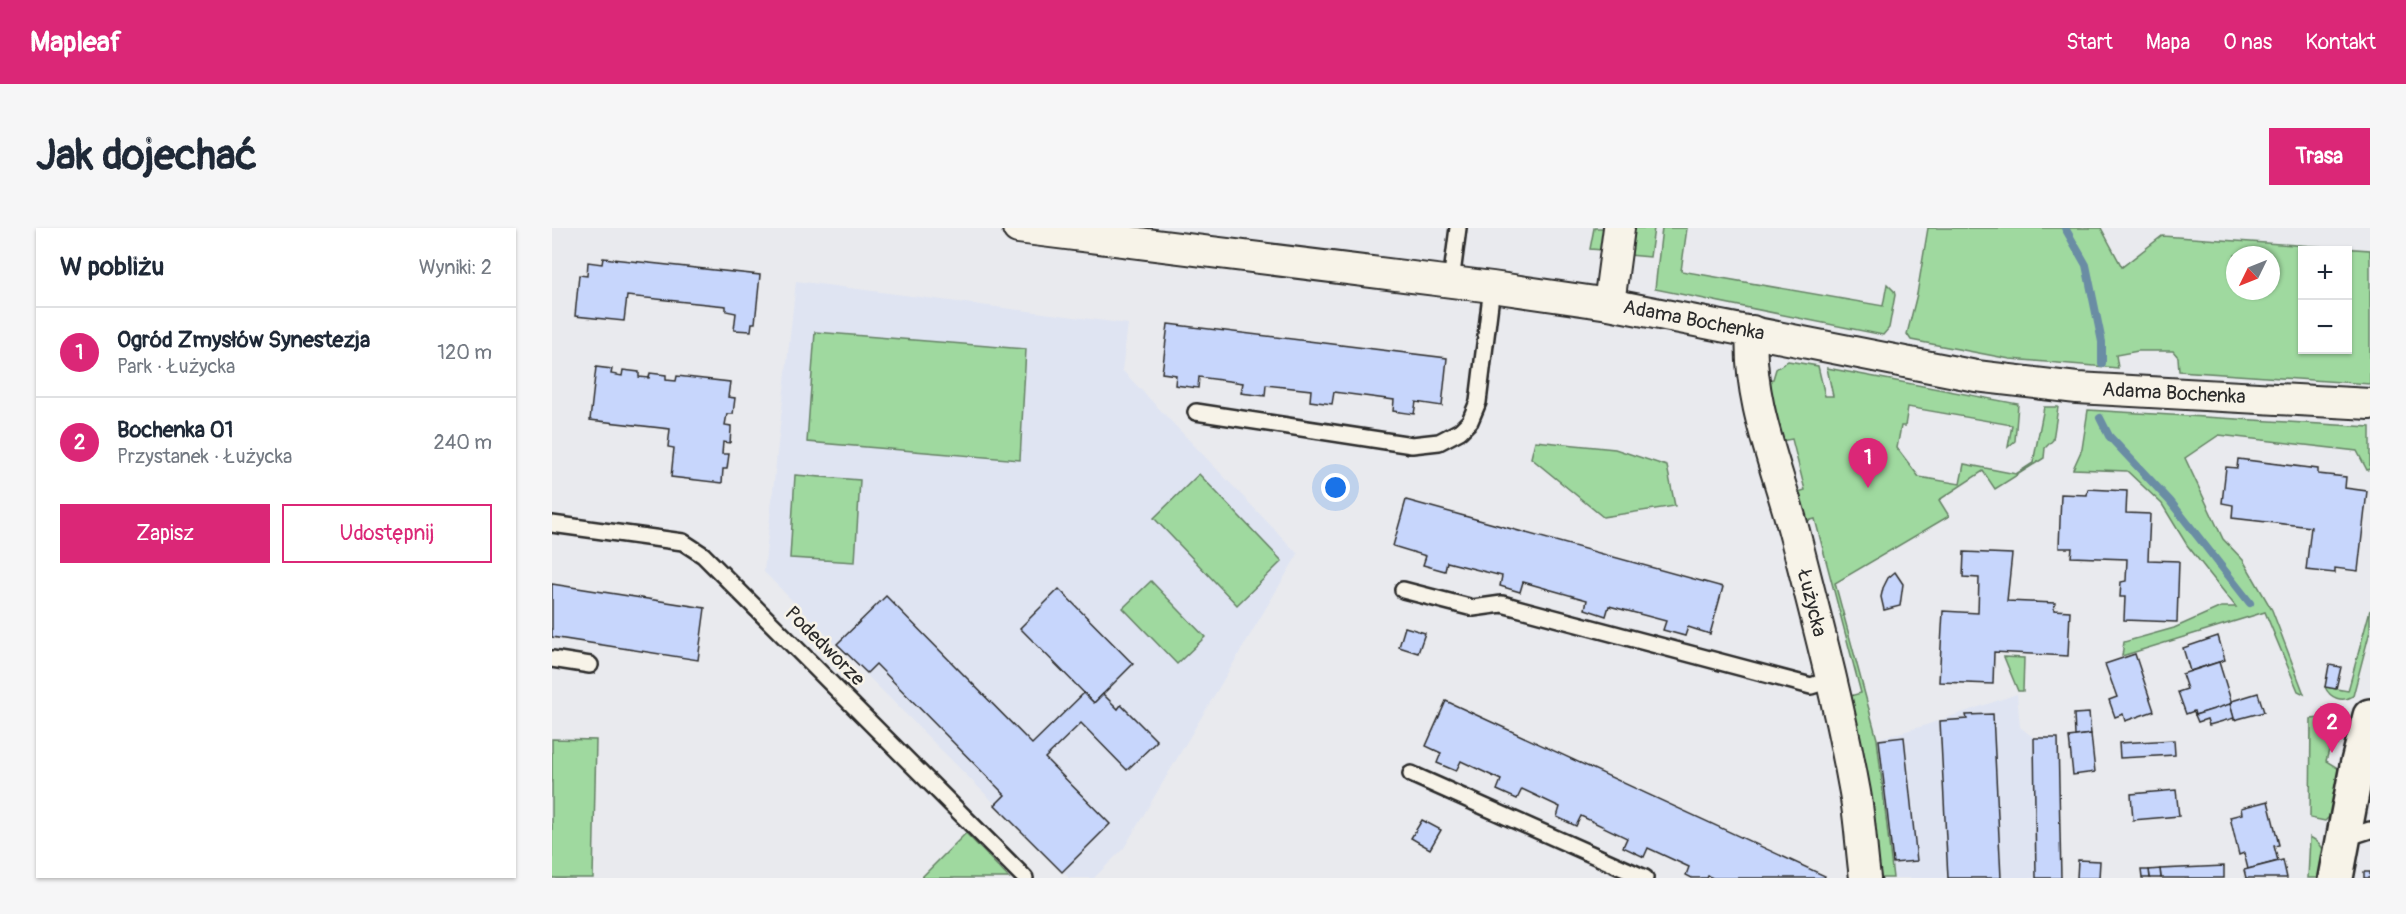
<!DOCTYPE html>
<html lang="pl">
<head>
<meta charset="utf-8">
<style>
	:root { --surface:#fff; --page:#f6f6f7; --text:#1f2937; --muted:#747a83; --line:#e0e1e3; --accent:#db2777 }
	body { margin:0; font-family:Pangolin,sans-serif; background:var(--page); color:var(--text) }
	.controls { position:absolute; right:18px; top:18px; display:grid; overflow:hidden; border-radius:0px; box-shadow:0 2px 4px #0004 }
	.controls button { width:54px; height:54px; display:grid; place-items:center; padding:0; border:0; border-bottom:2px solid var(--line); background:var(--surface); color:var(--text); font:30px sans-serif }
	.compass { position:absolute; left:1674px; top:18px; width:54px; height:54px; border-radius:50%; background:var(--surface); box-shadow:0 2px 4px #0004; rotate:227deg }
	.you { position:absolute; left:784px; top:260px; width:21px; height:21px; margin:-15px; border:4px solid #fff; border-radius:50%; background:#1a73e8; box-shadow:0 0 0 9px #1a73e833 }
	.badge { display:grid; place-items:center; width:39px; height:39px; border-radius:50%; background:var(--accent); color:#fff; font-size:20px; font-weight:700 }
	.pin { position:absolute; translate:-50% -50px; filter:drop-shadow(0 2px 3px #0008) }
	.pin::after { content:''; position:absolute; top:32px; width:21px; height:18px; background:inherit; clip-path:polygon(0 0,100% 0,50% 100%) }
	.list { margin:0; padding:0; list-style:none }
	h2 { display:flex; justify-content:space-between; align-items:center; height:78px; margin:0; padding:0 24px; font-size:26px }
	h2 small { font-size:20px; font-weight:400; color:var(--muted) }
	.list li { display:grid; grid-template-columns:39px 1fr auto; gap:18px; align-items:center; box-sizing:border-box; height:90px; padding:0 24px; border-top:2px solid var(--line) }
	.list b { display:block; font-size:22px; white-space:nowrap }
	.list p { margin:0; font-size:20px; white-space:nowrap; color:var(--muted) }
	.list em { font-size:20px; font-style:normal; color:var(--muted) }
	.actions { display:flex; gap:12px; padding:18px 24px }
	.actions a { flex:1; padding:14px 0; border:2px solid var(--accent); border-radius:0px; text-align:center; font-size:21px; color:var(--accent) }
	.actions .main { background:var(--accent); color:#fff }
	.map { position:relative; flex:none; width:1818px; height:650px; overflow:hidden; border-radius:0px }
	header { display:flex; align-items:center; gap:36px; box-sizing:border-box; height:84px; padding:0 30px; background:var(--accent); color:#fff }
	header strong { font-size:28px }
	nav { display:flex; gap:33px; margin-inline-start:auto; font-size:21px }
	.intro { display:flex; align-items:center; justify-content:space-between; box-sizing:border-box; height:144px; padding:0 36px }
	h1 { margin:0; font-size:42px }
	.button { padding:15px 27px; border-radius:0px; background:var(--accent); color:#fff; font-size:21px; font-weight:700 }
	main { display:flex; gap:36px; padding:0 36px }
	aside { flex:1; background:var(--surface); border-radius:0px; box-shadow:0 2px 4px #0004 }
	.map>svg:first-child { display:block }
</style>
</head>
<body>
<header>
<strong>Mapleaf</strong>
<nav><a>Start</a><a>Mapa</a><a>O nas</a><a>Kontakt</a></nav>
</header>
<div class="intro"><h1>Jak dojechać</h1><a class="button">Trasa</a></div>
<main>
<aside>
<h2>W pobliżu<small>Wyniki: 2</small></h2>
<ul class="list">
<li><span class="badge">1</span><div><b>Ogród Zmysłów Synestezja</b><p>Park · Łużycka</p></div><em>120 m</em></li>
<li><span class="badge">2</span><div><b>Bochenka 01</b><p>Przystanek · Łużycka</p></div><em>240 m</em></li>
</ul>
<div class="actions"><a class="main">Zapisz</a><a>Udostępnij</a></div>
</aside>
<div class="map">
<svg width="1818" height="650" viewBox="0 0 1818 650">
	<rect width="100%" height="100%" fill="#e9eaee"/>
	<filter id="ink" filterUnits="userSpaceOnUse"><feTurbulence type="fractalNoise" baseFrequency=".0167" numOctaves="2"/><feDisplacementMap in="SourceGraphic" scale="12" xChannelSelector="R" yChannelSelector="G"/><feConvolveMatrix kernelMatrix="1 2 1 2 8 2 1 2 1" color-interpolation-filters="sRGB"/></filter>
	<g filter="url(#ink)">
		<g fill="#dfe4f2">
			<polygon points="244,53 576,96 570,142 746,326 572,620 542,650 517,650 212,344"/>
			<polygon points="1465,466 1468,499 1482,510 1506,510 1509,650 1341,650 1325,511 1368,499"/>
		</g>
		<g fill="#9fd99f" stroke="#658265" stroke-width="1.5" fill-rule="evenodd">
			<polygon points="1042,0 1054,0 1051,22 1038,21"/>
			<polygon points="1080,0 1102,0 1098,29 1077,27"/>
			<polygon points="1110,0 1135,0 1129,43 1331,78 1335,56 1342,63 1343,67 1337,100 1331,107 1103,61"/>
			<path d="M1376,0H1549L1570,39L1610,8L1818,22V156L1627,143L1626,129L1621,123H1586L1564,127L1566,140L1458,131L1359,112L1355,106L1365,66ZM1750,22H1796V122H1750ZM1683,27H1719V63H1683Z"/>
			<polygon points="263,104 474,121 468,232 255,214"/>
			<polygon points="1236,133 1266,138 1273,168 1281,168 1275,140 1466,176 1463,213 1456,219 1460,197 1356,179 1353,198 1349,198 1345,220 1367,249 1408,256 1412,236 1464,246 1481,235 1492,179 1506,179 1501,212 1493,220 1492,230 1443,261 1431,243 1387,272 1397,288 1283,355 1325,511 1341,650 1326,650 1298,468 1309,465 1263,291 1251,294 1243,265 1253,262 1240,211 1229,213 1214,152 1221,151 1224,141"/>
			<polygon points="1536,182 1818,199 1818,241 1815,242 1805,223 1667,207 1633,230 1671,311 1691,332 1720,382 1752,466 1746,463 1713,384 1570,428 1572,414 1622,400 1669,379 1684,379 1635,317 1610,276 1575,243 1521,241 1530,221"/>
			<polygon points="983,213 1063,221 1115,238 1123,278 1051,289 979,230"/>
			<polygon points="647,246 730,333 685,377 602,290"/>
			<polygon points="243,247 308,252 303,334 238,330"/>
			<polygon points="599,353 653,409 625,436 571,380"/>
			<path d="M1818,382V403L1801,468C1790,475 1778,470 1773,459L1796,463Z"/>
			<polygon points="1452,429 1472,430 1471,463 1466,463"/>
			<polygon points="1769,490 1789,496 1791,500 1786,517 1779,515 1774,533 1789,542 1777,589 1773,593 1758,590 1759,491"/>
			<polygon points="0,511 44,512 41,650 0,650"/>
			<polygon points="414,605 457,650 369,650"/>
			<path d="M1758,609C1778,619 1772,632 1769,650H1756Z"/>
		</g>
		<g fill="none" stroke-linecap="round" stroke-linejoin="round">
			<g stroke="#6a8da4" stroke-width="8">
				<polyline points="1513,0 1534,37 1550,114 1550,135"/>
				<polyline points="1548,190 1557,208 1618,273 1698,375"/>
			</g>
		</g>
		<g fill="#c7d6fc" stroke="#2b2b2b" stroke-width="1.5">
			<polygon points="51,30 208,47 203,95 200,95 199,103 182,102 184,85 174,83 174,78 75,68 72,93 23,88 27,47 35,48 36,34 50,36"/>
			<polygon points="616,96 895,130 890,178 864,174 862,186 841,183 842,172 782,164 780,176 758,173 759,162 714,157 713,168 689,165 691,155 647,149 646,160 623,157 624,147 610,145"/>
			<polygon points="44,139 60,141 59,146 70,148 71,142 87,144 87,149 97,150 98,145 114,147 114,152 124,153 125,148 178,154 176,169 183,170 181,186 175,186 173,197 179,198 179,201 178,215 171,214 170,226 177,226 175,241 171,241 170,255 119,249 122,220 116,219 118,201 38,192"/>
			<polygon points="1686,231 1766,241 1766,246 1794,249 1793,260 1815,263 1806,343 1783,340 1783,345 1754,342 1759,299 1680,290 1681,277 1670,275 1674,239 1685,240"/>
			<polygon points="1536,261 1575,263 1574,285 1598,286 1596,332 1627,333 1625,394 1572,392 1573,369 1568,369 1569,354 1574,353 1575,331 1519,329 1520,320 1507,320 1509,266 1535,267"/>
			<polygon points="854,272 1171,359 1158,406 1136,399 1133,408 1111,402 1114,393 1057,378 1054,388 1033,381 1035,372 971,354 968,364 948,358 950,348 895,334 893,343 871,337 874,328 841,318"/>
			<polygon points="1412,324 1460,326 1455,373 1503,375 1502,382 1518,383 1516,428 1442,424 1441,456 1387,454 1391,383 1426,385 1427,350 1411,349"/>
			<polygon points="1343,344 1351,356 1348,378 1332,382 1329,369 1331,360 1336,350"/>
			<polygon points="0,356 153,380 146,432 0,409"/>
			<polygon points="507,361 581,436 542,475 468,400"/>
			<polygon points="334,368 480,516 532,465 542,475 551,466 566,481 569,477 605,513 575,542 529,495 493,530 558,596 510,644 443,577 453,567 324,436 315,445 285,416"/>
			<polygon points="853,399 873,405 866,425 847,419"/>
			<polygon points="1666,408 1673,432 1638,443 1631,420"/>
			<polygon points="1583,426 1602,483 1573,493 1571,486 1563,489 1557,472 1565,469 1553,436"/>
			<polygon points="1667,434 1680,476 1643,487 1642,483 1634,486 1626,464 1635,461 1630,446"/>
			<polygon points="1777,437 1789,439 1784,461 1773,459"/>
			<polygon points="1706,465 1712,484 1682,492 1678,476 1680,473"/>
			<polygon points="894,473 1273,648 1272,650 1161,650 1156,648 1155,650 1140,650 1134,647 1137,639 1096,620 1092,629 1071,619 1075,610 1029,588 1024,598 1005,589 1008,579 970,561 965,571 945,562 949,552 909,533 904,543 885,535 889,525 874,518"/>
			<polygon points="1678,476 1682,490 1657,497 1655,491 1646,494 1643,487"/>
			<polygon points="1537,485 1539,506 1523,508 1522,486"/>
			<polygon points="1441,486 1449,650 1396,650 1388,493 1415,491 1414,487"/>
			<polygon points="1539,506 1543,544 1521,547 1517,509"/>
			<polygon points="1352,509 1365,633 1341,635 1327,512"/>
			<polygon points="1482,510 1506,510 1509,650 1484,650"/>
			<polygon points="1622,512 1623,527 1568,530 1567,515"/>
			<polygon points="1624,562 1627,588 1581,592 1579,566"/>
			<polygon points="1716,573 1727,617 1722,618 1726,633 1696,641 1692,625 1687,627 1678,589 1690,586 1689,580"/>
			<polygon points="870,592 889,602 878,621 859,610"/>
			<polygon points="1526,632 1548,633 1547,650 1525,650"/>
			<polygon points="1731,632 1735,650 1694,650 1692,642"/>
			<polygon points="1672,638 1672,650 1609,650 1608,641"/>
			<polygon points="1608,641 1609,650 1598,650 1597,642"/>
			<polygon points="1589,642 1597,642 1598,650 1590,650"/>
			<rect x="1812" y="644" width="6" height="6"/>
		</g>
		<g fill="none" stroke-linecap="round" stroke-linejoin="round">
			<defs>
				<g id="lane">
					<polyline points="899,54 906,0"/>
					<polyline points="644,184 860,217 887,214 908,203 918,193 926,174 940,59"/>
					<polyline points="0,296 131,314 151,327 473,650"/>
					<polyline points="851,362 921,380 950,376 1259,458 1278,452"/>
					<polyline points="0,431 38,437"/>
					<polyline points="859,546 1093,650"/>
					<polyline points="1790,611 1818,602"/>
				</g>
				<g id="street">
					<polyline points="466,0 940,59 1057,76 1424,148 1525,160 1818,176"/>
					<polyline points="1057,76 1067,0"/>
					<path d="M1200,103C1195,174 1227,243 1244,311C1265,393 1287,476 1302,559C1308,589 1309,620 1313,650"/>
				</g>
				<polyline id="secondary" points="1784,650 1805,538 1818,488"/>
			</defs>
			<use href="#lane" stroke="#2b2b2b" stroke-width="20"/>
			<use href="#street" stroke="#2b2b2b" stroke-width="34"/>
			<use href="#secondary" stroke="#2b2b2b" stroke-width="38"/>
			<use href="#lane" stroke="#f7f3e8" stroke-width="15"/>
			<use href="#street" stroke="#f7f3e8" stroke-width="30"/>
			<use href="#secondary" stroke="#f7f3e8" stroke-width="33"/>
		</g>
	</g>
	<g text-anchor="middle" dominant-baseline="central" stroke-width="5" stroke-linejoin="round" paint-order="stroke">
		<g font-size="20" fill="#2b2b2b" stroke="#f7f3e8">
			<text transform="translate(1142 92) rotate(11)">Adama Bochenka</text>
			<text transform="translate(1622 165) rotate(3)">Adama Bochenka</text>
			<text transform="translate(1260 375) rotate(76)">Łużycka</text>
			<text transform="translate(273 418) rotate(45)">Podedworze</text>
		</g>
	</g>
</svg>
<div class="controls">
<button>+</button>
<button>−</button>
</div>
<svg class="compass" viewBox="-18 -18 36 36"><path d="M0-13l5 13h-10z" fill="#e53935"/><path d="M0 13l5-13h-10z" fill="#747a83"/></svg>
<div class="you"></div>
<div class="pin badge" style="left:1316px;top:260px">1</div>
<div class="pin badge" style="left:1780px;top:525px">2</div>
</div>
</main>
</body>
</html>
